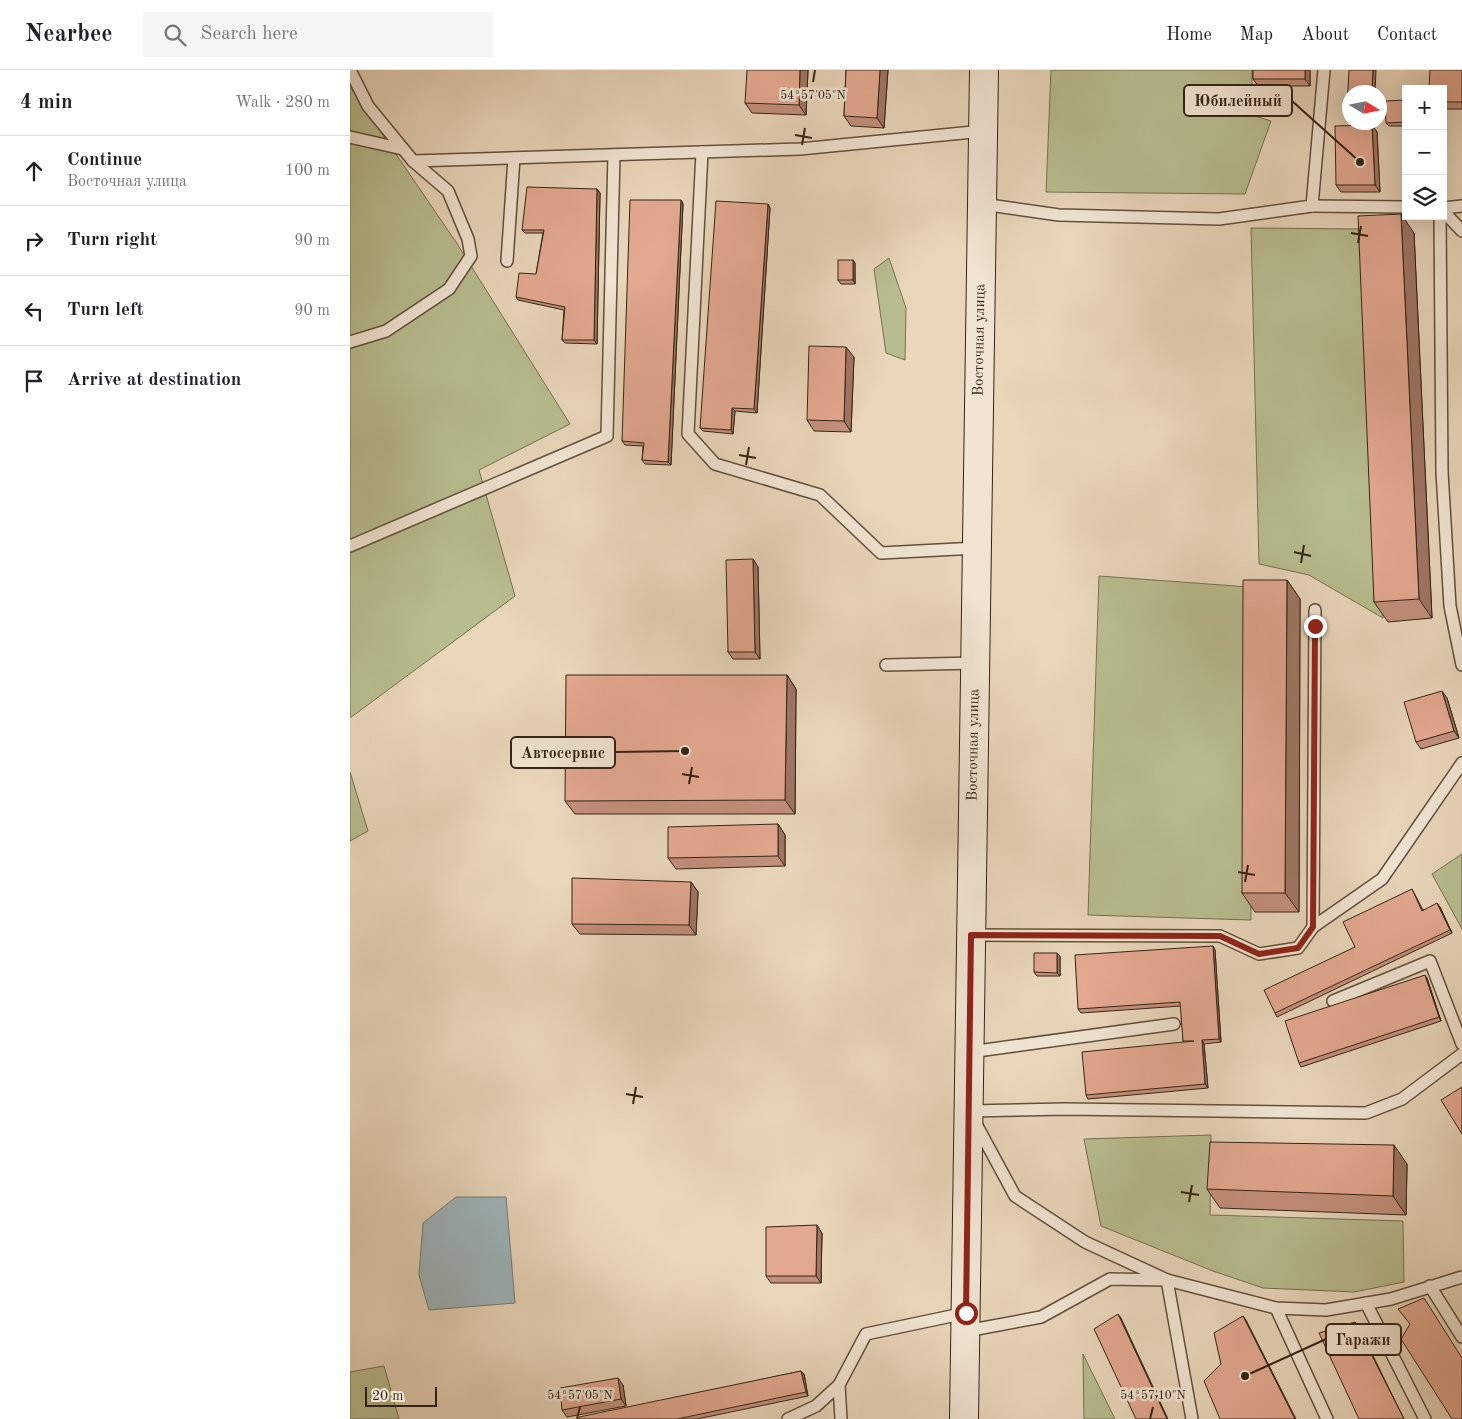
<!DOCTYPE html>
<html lang="en">
<head>
<meta charset="utf-8">
<style>
	:root { --surface:#fff; --page:#f6f6f6; --text:#202124; --muted:#757577; --line:#e0e0e0 }
	body { margin:0; font-family:"Old Standard TT",serif; background:var(--page); color:var(--text) }
	.controls { position:absolute; right:15px; top:15px; display:grid; overflow:hidden; border-radius:0px; box-shadow:0 5px 20px #0002 }
	.controls button { width:45px; height:45px; display:grid; place-items:center; padding:0; border:0; border-bottom:1px solid var(--line); background:var(--surface); color:var(--text); font:25px sans-serif }
	.compass { position:absolute; left:992px; top:15px; width:45px; height:45px; border-radius:50%; background:var(--surface); box-shadow:0 5px 20px #0002; rotate:100deg }
	.scale { position:absolute; left:15px; bottom:12px; width:72px; box-sizing:border-box; padding-left:5px; border:2px solid #342414; border-top:0; font-size:14px; line-height:18px; white-space:nowrap; color:#342414; -webkit-text-stroke:4px #f1e4d3; paint-order:stroke }
	.stop { position:absolute; width:15px; height:15px; margin:-11px; border:4px solid #8f2418; border-radius:50%; background:#fff }
	.stop.end { background:#8f2418; border-color:#fff; box-shadow:0 1px 5px #0008 }
	.list { margin:0; padding:0; list-style:none }
	h2 { display:flex; justify-content:space-between; align-items:center; height:65px; margin:0; padding:0 20px; font-size:21px }
	h2 small { font-size:16px; font-weight:400; color:var(--muted) }
	.list li { display:grid; grid-template-columns:32px 1fr auto; gap:15px; align-items:center; box-sizing:border-box; height:70px; padding:0 20px; border-top:1px solid var(--line) }
	.list b { display:block; font-size:19px; white-space:nowrap }
	.list p { margin:0; font-size:16px; white-space:nowrap; color:var(--muted) }
	.list em { font-size:16px; font-style:normal; color:var(--muted) }
	.icon { flex:none; width:28px; height:28px; fill:none; stroke:currentColor; stroke-width:2; stroke-linecap:round; stroke-linejoin:round }
	.map { position:relative; flex:none; width:1112px; height:1349px; overflow:hidden }
	header { display:flex; align-items:center; gap:30px; box-sizing:border-box; height:70px; padding:0 25px; background:var(--surface); border-bottom:1px solid var(--line) }
	header strong { font-size:24px }
	nav { display:flex; gap:28px; margin-inline-start:auto; font-size:18px }
	.search { width:350px; height:45px; background:var(--page); display:flex; align-items:center; gap:12px; box-sizing:border-box; padding:0 18px; border-radius:0px; color:var(--muted); font-size:19px }
	main { display:flex }
	aside { flex:1; background:var(--surface) }
	.map>svg:first-child { display:block }
</style>
</head>
<body>
<header>
<strong>Nearbee</strong>
<div class="search"><svg class="icon" aria-label="search" viewBox="0 0 24 24"><circle cx="10" cy="10" r="6"/><path d="M15 15l6 6"/></svg>Search here</div>
<nav><a>Home</a><a>Map</a><a>About</a><a>Contact</a></nav>
</header>
<main>
<aside>
<h2>4 min<small>Walk · 280 m</small></h2>
<ul class="list">
<li><svg class="icon" aria-label="ahead" viewBox="0 0 24 24"><path d="M12 20V5M6 11l6-6 6 6"/></svg><div><b>Continue</b><p>Восточная улица</p></div><em>100 m</em></li>
<li><svg class="icon" aria-label="right" viewBox="0 0 24 24"><path d="M7 20v-9h11M14 6l5 5-5 5"/></svg><div><b>Turn right</b></div><em>90 m</em></li>
<li><svg class="icon" aria-label="left" viewBox="0 0 24 24"><path d="M17 20v-9H6M10 6l-5 5 5 5"/></svg><div><b>Turn left</b></div><em>90 m</em></li>
<li><svg class="icon" aria-label="arrive" viewBox="0 0 24 24"><path d="M6 21V4h12l-3 4 3 4H6"/></svg><div><b>Arrive at destination</b></div></li>
</ul>
</aside>
<div class="map">
<svg width="1112" height="1349" viewBox="0 0 1112 1349">
	<rect width="100%" height="100%" fill="#e9d6bb"/>
	<filter id="stains"><feTurbulence type="fractalNoise" baseFrequency=".004" numOctaves="4"/><feColorMatrix values="0 0 0 0 .2 0 0 0 0 .09 0 0 0 0 .02 0 0 0 .5 -.17"/></filter>
	<radialGradient id="worn" r=".72"><stop offset=".6" stop-color="#630" stop-opacity="0"/><stop offset="1" stop-color="#630" stop-opacity=".3"/></radialGradient>
	<g fill="#b8bd8f" stroke="#767052">
		<polygon points="701,0 902,0 902,45 921,51 895,124 696,122"/>
		<polygon points="0,17 106,172 220,354 129,400 165,526 0,648"/>
		<polygon points="901,158 1013,159 1033,548 959,505 909,494"/>
		<polygon points="539,188 556,238 555,290 536,283 524,199"/>
		<polygon points="749,506 899,517 901,850 738,845"/>
		<polygon points="0,702 18,761 0,771"/>
		<polygon points="1112,784 1112,859 1082,804"/>
		<polygon points="861,1065 860,1145 1053,1151 1054,1212 1004,1222 913,1218 863,1201 751,1156 734,1069"/>
		<polygon points="733,1284 765,1349 734,1349"/>
		<polygon points="34,1296 49,1349 0,1349 0,1302"/>
	</g>
	<polygon fill="#9db6bc" stroke="#737c79" points="106,1127 156,1127 165,1233 79,1240 69,1205 73,1153"/>
	<g fill="none" stroke-linecap="round" stroke-linejoin="round">
		<defs>
			<g id="lane">
				<polyline points="0,0 18,36 63,91 450,79 633,61"/>
				<polyline points="0,67 53,79"/>
				<polyline points="352,82 338,364 365,394 470,425 531,483 627,478"/>
				<polyline points="632,134 709,145 869,149 962,136 974,0"/>
				<polyline points="962,136 1056,137"/>
				<polyline points="1093,138 1112,136"/>
				<polyline points="1093,141 1112,161"/>
				<polyline points="1090,146 1092,402 1100,536 1112,595"/>
				<polyline points="157,191 164,88"/>
				<polyline points="0,272 36,261 99,219 121,186 118,169 98,121 63,91"/>
				<polyline points="0,476 257,366 264,85"/>
				<polyline points="536,595 625,593"/>
				<polyline points="963,857 965,540"/>
				<polyline points="621,865 870,866 909,884 948,878 963,857 1032,809 1112,693"/>
				<polyline points="983,931 1080,891 1112,974"/>
				<polyline points="620,982 824,954"/>
				<polyline points="1112,984 1052,1029 1016,1043 715,1039 619,1041 665,1126 735,1172 817,1210 926,1238 976,1240 1041,1229 1112,1207"/>
				<polyline points="1080,1216 1112,1267"/>
				<polyline points="1016,1233 1075,1349"/>
				<polyline points="926,1238 977,1349"/>
				<polyline points="616,1261 691,1247 760,1209 817,1210 842,1349"/>
				<polyline points="438,1349 466,1336 489,1315"/>
				<polyline points="491,1349 489,1315 516,1264 616,1243"/>
			</g>
			<polyline id="secondary" points="614,1349 634,0"/>
		</defs>
		<use href="#lane" stroke="#61503e" stroke-width="14"/>
		<use href="#secondary" stroke="#342414" stroke-width="30"/>
		<use href="#lane" stroke="#f1e4d3" stroke-width="11"/>
		<use href="#secondary" stroke="#f1e4d3" stroke-width="28"/>
	</g>
	<g fill="#c3907c" stroke="#342414">
		<polygon points="458,0 456,45 402,43 395,33"/>
		<polygon points="496,0 538,0 534,58 501,56 494,46"/>
		<polygon points="903,0 960,0 960,16 908,16 903,9"/>
		<polygon points="1112,0 1112,39 1093,39 1093,19"/>
		<polygon points="1056,30 1056,56 1039,56 1036,53"/>
		<polygon points="1022,55 1027,62 1030,122 991,122 986,115"/>
		<polygon points="247,119 250,123 247,274 215,273 212,270 214,240 168,230 166,227 186,204 193,163 175,163 172,160"/>
		<polygon points="331,130 333,134 321,395 295,394 292,390 293,376 275,375 272,371"/>
		<polygon points="418,134 420,138 407,343 385,341 383,364 353,361 350,358"/>
		<polygon points="1064,163 1082,548 1038,552 1024,532"/>
		<polygon points="503,190 505,193 505,214 491,214 488,210"/>
		<polygon points="504,287 501,362 464,361 457,350"/>
		<polygon points="403,489 408,497 410,589 383,589 378,582"/>
		<polygon points="937,510 950,529 949,842 905,842 892,823"/>
		<polygon points="437,605 446,619 445,744 225,744 215,731"/>
		<polygon points="1097,628 1109,668 1071,679 1066,672"/>
		<polygon points="428,754 435,765 435,796 326,799 318,788"/>
		<polygon points="341,812 348,822 346,865 230,864 222,854"/>
		<polygon points="1062,819 1073,840 1090,837 1102,863 927,947 925,943 1005,877"/>
		<polygon points="863,876 865,880 871,972 854,974 858,1018 738,1029 736,1025 834,972 833,971 831,936 731,943 728,939"/>
		<polygon points="710,886 710,906 687,906 684,902"/>
		<polygon points="1077,908 1091,951 951,997 949,993"/>
		<polygon points="1057,1094 1056,1145 870,1138 857,1119"/>
		<polygon points="472,1163 471,1213 421,1213 416,1206"/>
		<polygon points="451,1301 454,1304 458,1326 347,1349 229,1349"/>
		<polygon points="273,1315 276,1336 217,1347 212,1340"/>
	</g>
	<g fill="#9f7665" stroke="#342414">
		<polygon points="450,0 458,0 456,45 449,35"/>
		<polygon points="530,0 538,0 534,58 527,48"/>
		<polygon points="955,0 960,0 960,16 955,9"/>
		<polygon points="1023,0 1026,0 1025,22 1022,22"/>
		<polygon points="1022,55 1027,62 1030,122 1025,115"/>
		<polygon points="247,119 250,123 247,274 244,270"/>
		<polygon points="331,130 333,134 321,395 318,392"/>
		<polygon points="418,134 420,138 407,343 404,339"/>
		<polygon points="1051,144 1064,163 1082,548 1069,529"/>
		<polygon points="503,190 505,193 505,214 503,210"/>
		<polygon points="496,277 504,287 501,362 494,351"/>
		<polygon points="382,338 385,341 383,364 381,360"/>
		<polygon points="403,489 408,497 410,589 405,582"/>
		<polygon points="937,510 950,529 949,842 935,823"/>
		<polygon points="437,605 446,619 445,744 435,730"/>
		<polygon points="1092,621 1097,628 1109,668 1104,661"/>
		<polygon points="428,754 435,765 435,796 428,786"/>
		<polygon points="341,812 348,822 346,865 339,855"/>
		<polygon points="1087,833 1090,837 1102,863 1100,860"/>
		<polygon points="863,876 865,880 871,972 869,969"/>
		<polygon points="707,883 710,886 710,906 707,903"/>
		<polygon points="1075,905 1077,908 1091,951 1089,947"/>
		<polygon points="852,970 854,974 858,1018 855,1014"/>
		<polygon points="1044,1075 1057,1094 1056,1145 1043,1126"/>
		<polygon points="467,1155 472,1163 471,1213 466,1206"/>
		<polygon points="768,1244 771,1248 818,1349 817,1349"/>
		<polygon points="893,1246 896,1250 946,1349 945,1349"/>
		<polygon points="1005,1252 1008,1255 1054,1349"/>
		<polygon points="451,1301 454,1304 458,1326 456,1322"/>
		<polygon points="268,1308 273,1315 276,1336 271,1329"/>
	</g>
	<g fill="#e3a890" stroke="#342414">
		<polygon points="397,0 450,0 449,35 395,33"/>
		<polygon points="496,0 530,0 527,48 494,46"/>
		<rect x="903" y="0" width="52" height="9"/>
		<polygon points="999,0 1023,0 1022,22 1000,22 1000,37 997,37"/>
		<polygon points="1080,0 1112,0 1112,32 1093,32 1093,19 1079,19"/>
		<polygon points="1056,30 1056,52 1036,53 1035,31"/>
		<polygon points="1022,55 1025,115 986,115 985,56"/>
		<polygon points="177,117 247,119 244,270 212,270 215,237 166,227 169,203 186,204 194,160 172,160"/>
		<polygon points="280,130 331,130 318,392 292,390 294,373 272,371"/>
		<polygon points="366,131 418,134 404,339 382,338 381,360 350,358"/>
		<polygon points="1051,144 1069,529 1024,532 1008,146"/>
		<rect x="488" y="190" width="15" height="20"/>
		<polygon points="459,276 496,277 494,351 457,350"/>
		<polygon points="403,489 405,582 378,582 376,490"/>
		<polygon points="893,510 937,510 935,823 892,823"/>
		<polygon points="216,605 437,605 435,730 215,731"/>
		<polygon points="1092,621 1104,661 1066,672 1054,632"/>
		<polygon points="428,754 428,786 318,788 318,757"/>
		<polygon points="222,808 341,812 339,855 222,854"/>
		<polygon points="1062,819 1072,841 1087,833 1100,860 925,943 914,920 1005,877 993,852"/>
		<polygon points="863,876 869,969 852,970 855,1014 736,1025 732,982 844,971 833,971 830,932 728,939 725,885"/>
		<polygon points="684,883 707,883 707,903 684,902"/>
		<polygon points="1075,905 1089,947 949,993 935,951"/>
		<polygon points="1112,1017 1112,1064 1091,1030"/>
		<polygon points="860,1072 1044,1075 1043,1126 857,1119"/>
		<polygon points="467,1155 466,1206 416,1206 416,1157"/>
		<polygon points="1074,1228 1112,1288 1112,1349 1102,1349 1051,1269 1060,1254 1048,1239"/>
		<polygon points="768,1244 817,1349 786,1349 744,1259"/>
		<polygon points="893,1246 945,1349 870,1349 854,1311 871,1294 864,1263"/>
		<polygon points="1005,1252 1054,1349 1009,1349 969,1263"/>
		<polygon points="451,1301 456,1322 327,1349 229,1349 229,1347"/>
		<polygon points="268,1308 271,1329 212,1340 210,1318"/>
	</g>
	<g fill="none" stroke-linecap="round" stroke-linejoin="round">
		<polyline stroke="#8f2418" stroke-width="6" points="616,1243 621,865 870,866 909,884 948,878 963,857 965,556"/>
	</g>
	<path fill="none" stroke="#342414" stroke-width="2" d="M463,12L465,0M445,65L462,68M452,75L455,58M1001,163L1018,166M1008,173L1011,156M389,385L406,388M396,395L399,377M944,482L961,486M951,493L954,475M332,704L349,707M339,714L342,697M888,802L905,805M895,812L898,795M276,1024L293,1027M283,1034L286,1017M831,1122L849,1125M839,1132L842,1115M227,1349L230,1337M800,1349L803,1337"/>
	<g text-anchor="middle" dominant-baseline="central" stroke-width="5" stroke-linejoin="round" paint-order="stroke">
		<g font-size="15" fill="#342414" stroke="#f1e4d3">
			<text transform="translate(630 270) rotate(-89)">Восточная улица</text>
			<text transform="translate(624 675) rotate(-89)">Восточная улица</text>
		</g>
	</g>
	<g font-size="12" text-anchor="middle" fill="#342414" stroke="#f1e4d3" stroke-width="5" stroke-linejoin="round" paint-order="stroke">
		<text x="463" y="29">54°57'05"N</text>
		<text x="230" y="1329">54°57'05"N</text>
		<text x="803" y="1329">54°57'10"N</text>
	</g>
	<path fill="none" stroke="#342414" stroke-width="2" d="M1010 92L942 31M335 681L265 682M895 1306L976 1269"/>
	<g fill="#342414" stroke="#f1e4d3" stroke-width="2">
		<circle cx="1010" cy="92" r="5"/>
		<circle cx="335" cy="681" r="5"/>
		<circle cx="895" cy="1306" r="5"/>
	</g>
	<g fill="#f1e4d3" stroke="#342414" stroke-width="2">
		<rect x="834" y="15" width="108" height="31" rx="5"/>
		<rect x="161" y="667" width="104" height="31" rx="5"/>
		<rect x="976" y="1254" width="75" height="31" rx="5"/>
	</g>
	<g font-size="16" text-anchor="middle" font-weight="bold" fill="#342414">
		<text x="888" y="36">Юбилейный</text>
		<text x="213" y="688">Автосервис</text>
		<text x="1013" y="1275">Гаражи</text>
	</g>
	<rect width="100%" height="100%" filter="url(#stains)"/>
	<rect width="100%" height="100%" fill="url(#worn)"/>
</svg>
<div class="controls">
<button>+</button>
<button>−</button>
<button><svg class="icon" aria-label="layers" viewBox="0 0 24 24"><path d="M12 4l9 5-9 5-9-5zM3 14l9 5 9-5"/></svg></button>
</div>
<svg class="compass" viewBox="-18 -18 36 36"><path d="M0-13l5 13h-10z" fill="#e53935"/><path d="M0 13l5-13h-10z" fill="#757577"/></svg>
<div class="scale">20 m</div>
<div class="stop" style="left:616px;top:1243px"></div>
<div class="stop end" style="left:965px;top:556px"></div>
</div>
</main>
</body>
</html>
